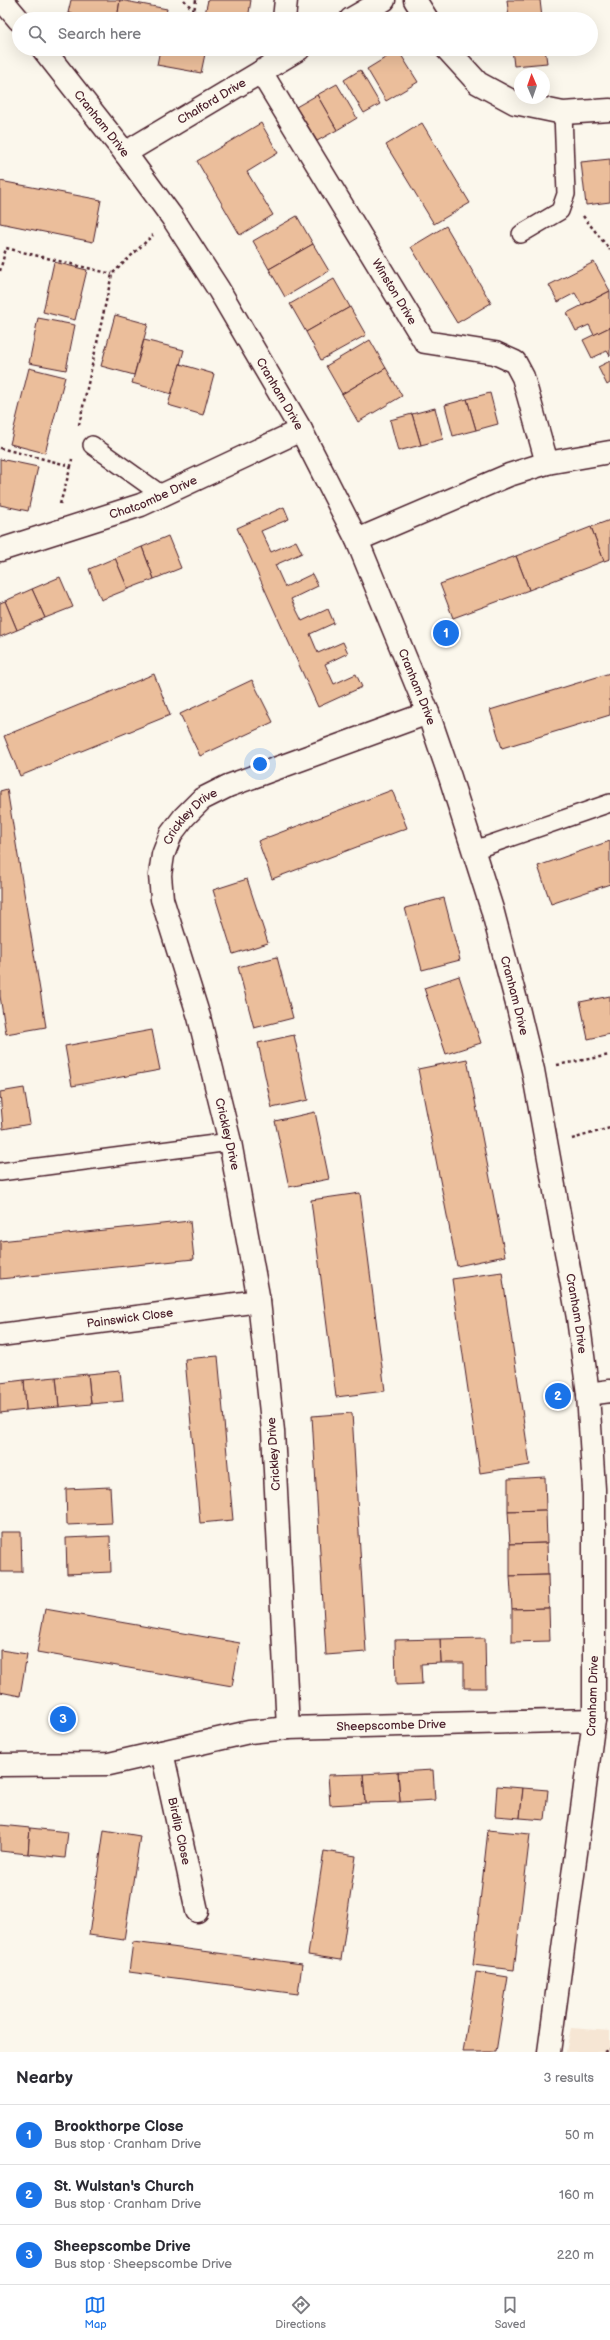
<!DOCTYPE html>
<html lang="en">
<head>
<meta charset="utf-8">
<style>
	:root { --surface:#fff; --page:#f2f2f3; --text:#2b2b33; --muted:#7c7c81; --line:#e1e1e2; --accent:#1a73e8 }
	body { margin:0; font-family:"Balsamiq Sans",sans-serif; background:var(--page); color:var(--text) }
	.compass { position:absolute; left:514px; top:68px; width:36px; height:36px; border-radius:50%; background:var(--surface); box-shadow:0 4px 16px #0002; rotate:358deg }
	.you { position:absolute; left:260px; top:764px; width:14px; height:14px; margin:-10px; border:3px solid #fff; border-radius:50%; background:#1a73e8; box-shadow:0 0 0 6px #1a73e833 }
	.badge { display:grid; place-items:center; width:26px; height:26px; border-radius:50%; background:var(--accent); color:#fff; font-size:13px; font-weight:700 }
	.pin { position:absolute; translate:-50% -50%; border:2px solid #fff; box-shadow:0 1px 4px #0006 }
	.list { margin:0; padding:0; list-style:none }
	h2 { display:flex; justify-content:space-between; align-items:center; height:52px; margin:0; padding:0 16px; font-size:17px }
	h2 small { font-size:13px; font-weight:400; color:var(--muted) }
	.list li { display:grid; grid-template-columns:26px 1fr auto; gap:12px; align-items:center; box-sizing:border-box; height:60px; padding:0 16px; border-top:1px solid var(--line) }
	.list b { display:block; font-size:15px; white-space:nowrap }
	.list p { margin:0; font-size:13px; white-space:nowrap; color:var(--muted) }
	.list em { font-size:13px; font-style:normal; color:var(--muted) }
	.icon { flex:none; width:22px; height:22px; fill:none; stroke:currentColor; stroke-width:2; stroke-linecap:round; stroke-linejoin:round }
	.map { position:relative; flex:none; width:610px; height:2052px; overflow:hidden }
	.search { position:absolute; background:var(--surface); box-shadow:0 4px 16px #0002; left:12px; right:12px; top:12px; height:44px; display:flex; align-items:center; gap:10px; box-sizing:border-box; padding:0 14px; border-radius:22px; color:var(--muted); font-size:15px }
	.sheet { height:232px; background:var(--surface) }
	nav { display:flex; justify-content:space-around; align-items:center; box-sizing:border-box; height:56px; border-top:1px solid var(--line); background:var(--surface); font-size:11px; color:var(--muted) }
	nav a { display:grid; justify-items:center; gap:2px }
	nav .on { color:var(--accent) }
	.map>svg:first-child { display:block }
</style>
</head>
<body>
<div class="map">
<svg width="610" height="2052" viewBox="0 0 610 2052">
	<rect width="100%" height="100%" fill="#fbf7ec"/>
	<filter id="ink" filterUnits="userSpaceOnUse"><feTurbulence type="fractalNoise" baseFrequency=".025" numOctaves="2"/><feDisplacementMap in="SourceGraphic" scale="8" xChannelSelector="R" yChannelSelector="G"/><feConvolveMatrix kernelMatrix="1 2 1 2 8 2 1 2 1" color-interpolation-filters="sRGB"/></filter>
	<g filter="url(#ink)">
		<polygon fill="#f6e6d4" points="571,2028 610,2031 610,2052 566,2052"/>
		<g fill="#ebbe9b" stroke="#4a1f2b">
			<polygon points="71,0 120,0 117,19 98,19 68,13"/>
			<polygon points="120,0 167,9 165,19 117,19"/>
			<polygon points="208,0 251,0 248,19 205,14"/>
			<polygon points="507,0 540,0 542,18 509,19"/>
			<polygon points="160,49 206,49 201,73 157,65"/>
			<polygon points="512,49 545,49 547,63 514,66"/>
			<polygon points="398,50 418,82 386,101 367,69"/>
			<polygon points="360,70 380,104 364,113 344,80"/>
			<polygon points="337,84 357,118 337,130 317,95"/>
			<polygon points="317,95 337,130 317,141 296,107"/>
			<polygon points="261,123 278,153 247,172 273,215 240,235 197,161"/>
			<polygon points="422,123 470,203 434,224 386,145"/>
			<polygon points="610,159 610,202 586,205 581,162"/>
			<polygon points="0,181 101,200 93,242 0,223"/>
			<polygon points="297,216 313,244 269,269 253,241"/>
			<polygon points="446,226 491,303 457,323 411,247"/>
			<polygon points="313,244 329,271 285,297 269,269"/>
			<polygon points="54,262 87,270 75,320 43,312"/>
			<polygon points="594,262 610,291 582,305 575,293 558,302 549,285"/>
			<polygon points="334,279 350,307 306,332 290,304"/>
			<polygon points="610,291 610,327 594,335 589,325 576,331 567,313"/>
			<polygon points="350,307 366,335 321,360 306,332"/>
			<polygon points="115,315 148,324 134,375 101,366"/>
			<polygon points="38,318 75,325 66,370 29,363"/>
			<polygon points="610,327 610,356 607,351 592,358 583,340"/>
			<polygon points="144,340 184,350 172,394 132,383"/>
			<polygon points="370,340 386,368 342,394 326,366"/>
			<polygon points="610,361 610,383 607,385 598,367"/>
			<polygon points="180,364 214,374 203,415 168,405"/>
			<polygon points="29,368 65,377 45,453 10,444"/>
			<polygon points="386,368 402,396 358,422 342,394"/>
			<polygon points="490,393 498,424 476,430 467,399"/>
			<polygon points="467,399 476,430 453,436 445,405"/>
			<polygon points="435,408 443,439 421,445 412,414"/>
			<polygon points="412,414 421,445 398,451 390,420"/>
			<polygon points="0,459 38,467 28,511 0,505"/>
			<polygon points="284,507 289,519 261,531 271,552 296,541 302,553 275,565 285,587 312,574 318,586 291,599 302,621 328,609 334,623 310,634 318,653 343,642 348,653 325,664 334,684 356,674 362,687 318,707 237,528"/>
			<polygon points="610,520 610,559 604,561 591,527"/>
			<polygon points="591,527 604,561 529,590 516,556"/>
			<polygon points="168,536 181,568 154,579 142,547"/>
			<polygon points="142,547 154,579 128,589 115,558"/>
			<polygon points="516,556 529,590 453,618 440,584"/>
			<polygon points="115,558 128,589 101,600 89,569"/>
			<polygon points="60,577 73,607 45,618 32,589"/>
			<polygon points="32,589 45,618 17,630 5,601"/>
			<polygon points="5,601 17,630 0,637 0,603"/>
			<polygon points="610,673 610,715 502,748 490,710"/>
			<polygon points="154,674 170,715 20,776 4,736"/>
			<polygon points="252,680 273,722 200,756 180,714"/>
			<polygon points="7,789 46,1027 6,1034 0,996 0,791"/>
			<polygon points="392,790 407,828 272,879 258,841"/>
			<polygon points="610,841 610,884 551,904 538,866"/>
			<polygon points="247,879 268,943 233,954 213,890"/>
			<polygon points="444,898 460,960 422,970 405,908"/>
			<polygon points="277,957 293,1018 254,1028 238,967"/>
			<polygon points="459,976 481,1043 446,1054 424,988"/>
			<polygon points="610,996 610,1034 588,1039 580,1002"/>
			<polygon points="152,1030 160,1070 72,1086 65,1046"/>
			<polygon points="294,1035 308,1100 272,1108 258,1043"/>
			<polygon points="467,1059 505,1256 457,1266 418,1069"/>
			<polygon points="24,1088 30,1124 3,1129 0,1092"/>
			<polygon points="315,1112 329,1179 289,1187 275,1121"/>
			<polygon points="360,1193 385,1391 336,1397 311,1200"/>
			<polygon points="190,1221 194,1259 0,1279 0,1241"/>
			<polygon points="502,1272 530,1465 480,1473 452,1279"/>
			<polygon points="218,1356 233,1520 200,1523 185,1359"/>
			<polygon points="120,1371 123,1401 91,1404 88,1374"/>
			<polygon points="88,1374 91,1404 59,1407 56,1377"/>
			<polygon points="56,1377 59,1407 26,1410 24,1380"/>
			<polygon points="24,1380 26,1410 0,1413 0,1383"/>
			<polygon points="352,1413 366,1652 326,1655 312,1416"/>
			<polygon points="545,1477 546,1510 508,1511 508,1479"/>
			<polygon points="110,1487 112,1523 67,1525 66,1489"/>
			<polygon points="546,1510 547,1543 510,1544 508,1511"/>
			<polygon points="0,1532 21,1532 22,1572 0,1572"/>
			<polygon points="110,1536 111,1572 67,1574 66,1538"/>
			<polygon points="547,1543 548,1575 510,1576 510,1544"/>
			<polygon points="548,1575 549,1608 512,1609 510,1576"/>
			<polygon points="549,1608 550,1641 512,1642 512,1609"/>
			<polygon points="45,1609 240,1643 232,1686 37,1652"/>
			<polygon points="485,1638 486,1688 464,1688 464,1663 441,1663 440,1639"/>
			<polygon points="440,1639 441,1663 421,1664 422,1684 396,1685 395,1640"/>
			<polygon points="0,1650 27,1654 20,1696 0,1692"/>
			<polygon points="433,1770 435,1800 400,1802 398,1772"/>
			<polygon points="398,1772 400,1802 365,1803 363,1774"/>
			<polygon points="363,1774 365,1803 330,1805 328,1775"/>
			<polygon points="497,1786 523,1788 520,1818 495,1816"/>
			<polygon points="523,1788 548,1790 545,1820 520,1818"/>
			<polygon points="0,1825 30,1828 28,1854 0,1851"/>
			<polygon points="30,1828 68,1832 65,1858 28,1854"/>
			<polygon points="104,1830 140,1836 124,1940 89,1935"/>
			<polygon points="488,1830 530,1834 514,1970 473,1965"/>
			<polygon points="324,1851 356,1856 341,1960 308,1955"/>
			<polygon points="133,1942 302,1964 298,1994 129,1972"/>
			<polygon points="476,1972 508,1977 496,2052 463,2052"/>
		</g>
		<g fill="none" stroke-linecap="round" stroke-linejoin="round">
			<defs>
				<g id="service">
					<polyline points="521,234 560,211 566,194 563,113"/>
					<polyline points="92,445 162,495"/>
					<polyline points="474,850 610,803"/>
					<polyline points="0,1172 230,1142"/>
				</g>
				<g id="minor">
					<polyline points="2,0 19,20"/>
					<polyline points="415,0 427,19"/>
					<polyline points="284,19 286,0"/>
					<polyline points="351,19 384,0"/>
					<path id="s1" d="M43,49L125,153L172,217L219,290L301,430L357,540L428,713L450,777L492,909L517,1004L533,1070L578,1318L588,1394L594,1489V1720L549,2052"/>
					<polyline points="447,49 478,83 515,103 563,113 610,110"/>
					<path id="s2" d="M261,72L425,342L495,353L515,362L523,377L547,463"/>
					<path id="s3" d="M125,153L299,49"/>
					<polyline points="357,540 509,475 547,463 610,452"/>
					<path id="s4" d="M0,550L141,505L301,430"/>
					<path id="s5" d="M0,1335L259,1301"/>
					<polyline points="588,1394 610,1391"/>
					<path id="s6" d="M288,1728L273,1431L259,1301L230,1142L199,1017L162,899L160,875L163,855L171,834L184,817L202,799L228,786L428,713"/>
					<path id="s7" d="M162,1752L197,1911"/>
					<path id="s8" d="M0,1765L109,1764L249,1732L288,1728L594,1720"/>
				</g>
			</defs>
			<use href="#service" stroke="#4a1f2b" stroke-width="20"/>
			<use href="#minor" stroke="#4a1f2b" stroke-width="25"/>
			<g stroke="#4a1f2b" stroke-width="2.5" stroke-dasharray="3 3" stroke-linecap="butt">
				<polyline points="184,0 194,11"/>
				<polyline points="196,0 194,11 204,19"/>
				<polyline points="583,216 610,250"/>
				<polyline points="0,271 6,248 112,274"/>
				<polyline points="79,425 112,274 153,235"/>
				<polyline points="0,448 71,466 72,459"/>
				<polyline points="60,504 71,466"/>
				<polyline points="557,1065 610,1055"/>
				<polyline points="572,1139 610,1128"/>
				<polyline points="604,2052 610,2049"/>
			</g>
			<use href="#service" stroke="#fbf7ec" stroke-width="17"/>
			<use href="#minor" stroke="#fbf7ec" stroke-width="22"/>
		</g>
	</g>
	<g text-anchor="middle" dominant-baseline="central" stroke-width="4" stroke-linejoin="round" paint-order="stroke">
		<g font-size="12" fill="#4a1f2b" stroke="#fbf7ec">
			<text stroke="none"><textPath href="#s3" startOffset="101">Chalford Drive</textPath></text>
			<text stroke="none"><textPath href="#s1" startOffset="95">Cranham Drive</textPath></text>
			<text stroke="none"><textPath href="#s2" startOffset="257">Winston Drive</textPath></text>
			<text stroke="none"><textPath href="#s1" startOffset="419">Cranham Drive</textPath></text>
			<text stroke="none"><textPath href="#s4" startOffset="162">Chatcombe Drive</textPath></text>
			<text stroke="none"><textPath href="#s1" startOffset="743">Cranham Drive</textPath></text>
			<text stroke="none"><textPath href="#s6" startOffset="935">Crickley Drive</textPath></text>
			<text stroke="none"><textPath href="#s1" startOffset="1067">Cranham Drive</textPath></text>
			<text transform="translate(227 1134) rotate(77)">Crickley Drive</text>
			<text stroke="none"><textPath href="#s1" startOffset="1391">Cranham Drive</textPath></text>
			<text stroke="none"><textPath href="#s5" startOffset="131">Painswick Close</textPath></text>
			<text transform="translate(274 1454) rotate(-94)">Crickley Drive</text>
			<text transform="translate(593 1696) rotate(-88)">Cranham Drive</text>
			<text stroke="none"><textPath href="#s8" startOffset="395">Sheepscombe Drive</textPath></text>
			<text stroke="none"><textPath href="#s7" startOffset="81">Birdlip Close</textPath></text>
		</g>
	</g>
</svg>
<svg class="compass" viewBox="-18 -18 36 36"><path d="M0-13l5 13h-10z" fill="#e53935"/><path d="M0 13l5-13h-10z" fill="#7c7c81"/></svg>
<div class="you"></div>
<div class="pin badge" style="left:446px;top:633px">1</div>
<div class="pin badge" style="left:558px;top:1396px">2</div>
<div class="pin badge" style="left:63px;top:1719px">3</div>
<div class="search"><svg class="icon" aria-label="search" viewBox="0 0 24 24"><circle cx="10" cy="10" r="6"/><path d="M15 15l6 6"/></svg>Search here</div>
</div>
<section class="sheet">
<h2>Nearby<small>3 results</small></h2>
<ul class="list">
<li><span class="badge">1</span><div><b>Brookthorpe Close</b><p>Bus stop · Cranham Drive</p></div><em>50 m</em></li>
<li><span class="badge">2</span><div><b>St. Wulstan's Church</b><p>Bus stop · Cranham Drive</p></div><em>160 m</em></li>
<li><span class="badge">3</span><div><b>Sheepscombe Drive</b><p>Bus stop · Sheepscombe Drive</p></div><em>220 m</em></li>
</ul>
</section>
<nav>
<a class="on"><svg class="icon" aria-label="map" viewBox="0 0 24 24"><path d="M3 6l6-2 6 2 6-2v14l-6 2-6-2-6 2zM9 4v14M15 6v14"/></svg>Map</a>
<a><svg class="icon" aria-label="directions" viewBox="0 0 24 24"><path d="M12 3l9 9-9 9-9-9zM9 14v-3h6M13 9l2 2-2 2"/></svg>Directions</a>
<a><svg class="icon" aria-label="saved" viewBox="0 0 24 24"><path d="M7 4h10v16l-5-4-5 4z"/></svg>Saved</a>
</nav>
</body>
</html>
